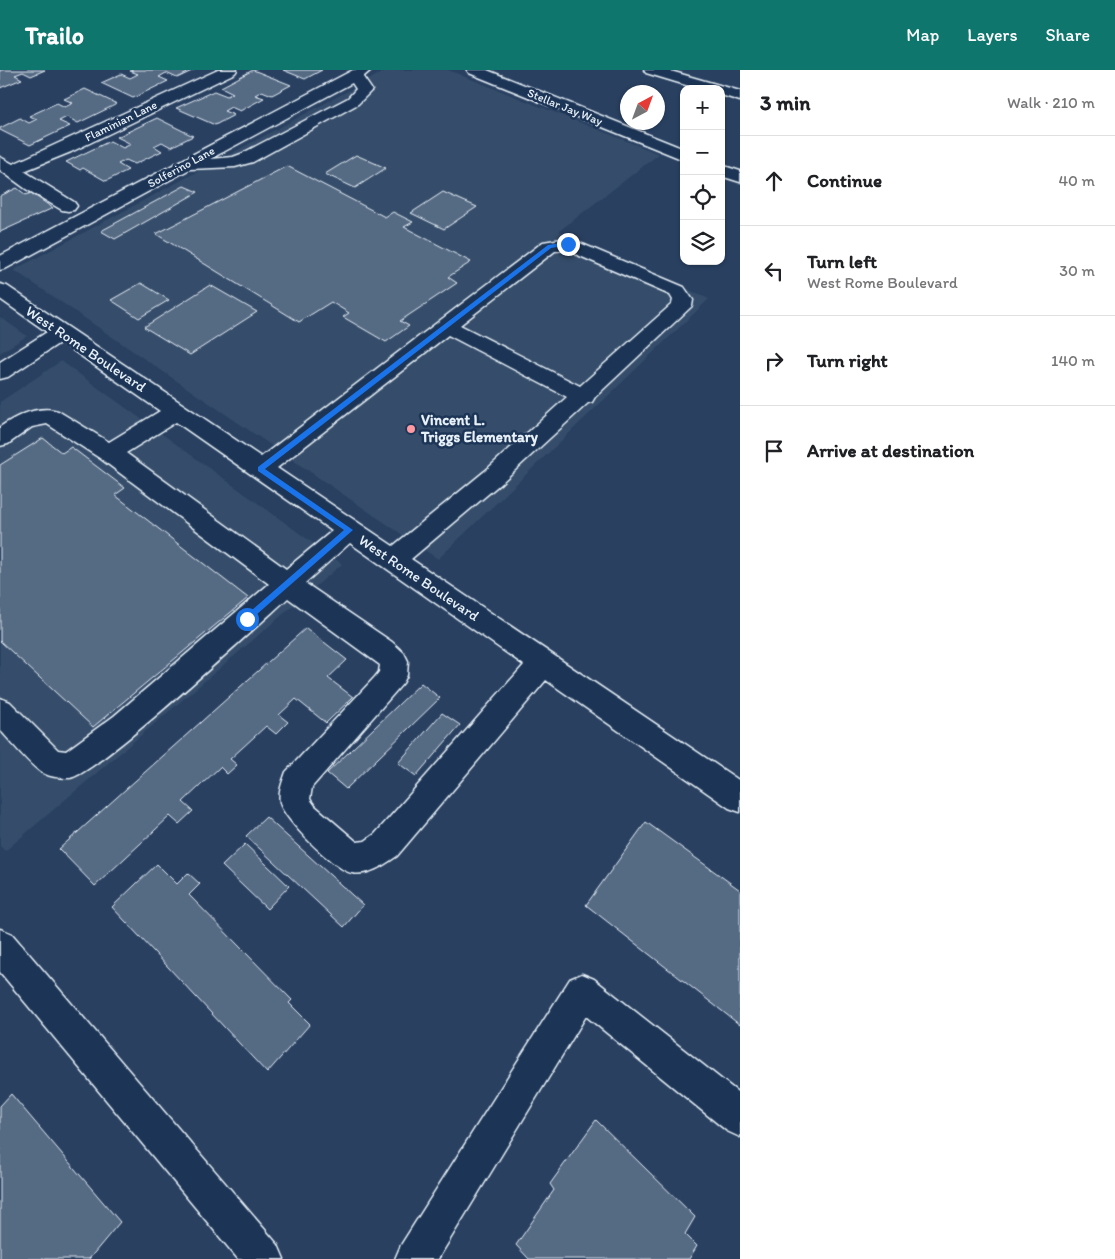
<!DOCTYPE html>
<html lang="en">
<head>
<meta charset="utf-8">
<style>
	:root { --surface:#fff; --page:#f2f2f2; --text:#202124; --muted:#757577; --line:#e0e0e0; --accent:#0f766e }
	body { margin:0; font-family:Itim,sans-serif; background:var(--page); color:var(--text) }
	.controls { position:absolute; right:15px; top:15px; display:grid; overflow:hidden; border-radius:10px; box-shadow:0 1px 4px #0004 }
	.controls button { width:45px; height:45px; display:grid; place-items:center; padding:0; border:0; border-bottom:1px solid var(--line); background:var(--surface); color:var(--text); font:25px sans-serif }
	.compass { position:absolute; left:620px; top:15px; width:45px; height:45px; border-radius:50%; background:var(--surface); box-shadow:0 1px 4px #0004; rotate:41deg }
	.stop { position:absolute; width:15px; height:15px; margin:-11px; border:4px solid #1a73e8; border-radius:50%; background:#fff }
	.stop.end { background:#1a73e8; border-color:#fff; box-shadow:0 1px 5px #0008 }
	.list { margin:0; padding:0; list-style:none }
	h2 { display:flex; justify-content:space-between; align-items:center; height:65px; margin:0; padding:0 20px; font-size:21px }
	h2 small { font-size:16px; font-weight:400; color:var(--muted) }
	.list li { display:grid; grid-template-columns:32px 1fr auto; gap:15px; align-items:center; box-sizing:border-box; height:90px; padding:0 20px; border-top:1px solid var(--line) }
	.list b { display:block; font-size:19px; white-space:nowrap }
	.list p { margin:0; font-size:16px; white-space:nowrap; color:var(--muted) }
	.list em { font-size:16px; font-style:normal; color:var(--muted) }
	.icon { flex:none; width:28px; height:28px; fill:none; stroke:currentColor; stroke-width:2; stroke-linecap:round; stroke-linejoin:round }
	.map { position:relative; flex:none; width:740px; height:1189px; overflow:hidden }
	header { display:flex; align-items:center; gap:30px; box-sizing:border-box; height:70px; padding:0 25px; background:var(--accent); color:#fff }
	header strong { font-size:24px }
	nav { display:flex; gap:28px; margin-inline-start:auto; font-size:18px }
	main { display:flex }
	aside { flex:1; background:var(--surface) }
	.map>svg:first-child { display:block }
</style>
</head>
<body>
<header>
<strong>Trailo</strong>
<nav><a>Map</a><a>Layers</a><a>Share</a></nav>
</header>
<main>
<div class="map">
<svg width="740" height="1189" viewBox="0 0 740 1189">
	<rect width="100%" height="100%" fill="#294061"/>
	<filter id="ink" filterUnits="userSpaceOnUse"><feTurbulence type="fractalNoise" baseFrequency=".02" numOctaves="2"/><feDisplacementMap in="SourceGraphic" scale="10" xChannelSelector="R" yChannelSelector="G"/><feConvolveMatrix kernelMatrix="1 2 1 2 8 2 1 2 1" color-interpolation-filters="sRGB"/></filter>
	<g filter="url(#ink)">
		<g fill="#364d6b">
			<polygon points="387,0 448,0 659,84 559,161 709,229 438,489 14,200"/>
			<polygon points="0,247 27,266 0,283"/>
			<polygon points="61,291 342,494 5,781 0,776 0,332"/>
		</g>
		<g fill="#556a83" stroke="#e8f1f8">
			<polygon points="0,0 45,0 31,6 23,2 15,5 22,9 0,18"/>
			<polygon points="133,0 194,0 177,8 166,3 159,7 168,11 133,28 101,13 121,4 130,8 138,4 130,1"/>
			<polygon points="253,0 291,15 272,25 262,21 255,25 264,28 240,41 231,37 224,41 234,45 215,55 176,38 214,21 227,26 233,23 221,17"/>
			<polygon points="283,0 322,0 305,9"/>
			<polygon points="85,19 117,34 78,53 67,47 59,51 70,56 30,75 0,60 0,58 20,48 29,53 37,49 29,46 57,33 65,37 73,33 64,29"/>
			<polygon points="157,48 193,66 171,77 162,72 154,76 162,81 135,94 126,90 118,94 128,100 106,111 83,98 80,100 66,92 110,71 123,78 131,74 117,67"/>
			<polygon points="356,85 386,98 355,118 325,104"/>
			<polygon points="287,96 385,147 393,142 413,152 404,157 471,192 448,207 457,213 400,251 409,256 386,272 343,247 349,243 331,232 299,252 156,164"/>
			<polygon points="184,116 198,122 115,169 101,161"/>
			<polygon points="17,118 26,125 31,123 53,138 0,162 0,126"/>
			<polygon points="443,122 477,137 444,159 411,143"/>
			<polygon points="141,213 169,230 139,248 111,230"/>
			<polygon points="210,215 257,242 190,285 144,257"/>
			<polygon points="43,368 62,383 71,377 125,418 115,425 248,528 93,657 0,571 0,395"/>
			<polygon points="306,558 347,590 328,608 353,627 326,653 296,629 279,645 288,652 276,664 266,656 230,689 237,695 227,704 220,697 183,732 193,741 179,754 170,746 95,816 59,779"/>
			<polygon points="421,613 440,628 346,719 327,703"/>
			<polygon points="442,643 460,655 416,706 398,693"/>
			<polygon points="266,747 363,835 344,857 246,766"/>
			<polygon points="646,752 740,820 740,955 586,835"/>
			<polygon points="245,774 289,816 267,839 222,796"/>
			<polygon points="157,794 177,814 188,803 200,814 189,825 292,930 289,933 310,954 267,1003 112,837"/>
			<polygon points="11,1024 120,1152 89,1189 0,1189 0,1036"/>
			<polygon points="596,1050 695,1147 685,1164 697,1176 689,1189 529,1189 516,1175 554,1120 550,1114"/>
		</g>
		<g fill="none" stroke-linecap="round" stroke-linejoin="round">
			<defs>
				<g id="minor">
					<polygon points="218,0 237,0 235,3 71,82 24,101 74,132 77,136 74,140 68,141 62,140 26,119 0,100 0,87 13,94"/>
					<path d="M353,0H371L363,7L372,20L358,34L253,92L235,97L190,99L7,198L0,200V186ZM352,13L356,19L348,28L241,84L233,87L210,89Z"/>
					<polygon points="467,0 487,0 684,79 684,90 469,3"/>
					<polygon points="644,0 667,0 740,21 740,31 721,25 721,19 699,19 646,3"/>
					<polygon points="721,95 740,101 740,112 721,106"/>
					<path d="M568,168L684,217L693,230L692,236L595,327L592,332L588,333L501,413L411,489L740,711V742L729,738L546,610L397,786C384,795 369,806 352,803C336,801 282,748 280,732C278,722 283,711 286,702L375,607L379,602L380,595L288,528C259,554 92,709 69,708C60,708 50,707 43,703C32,698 10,670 0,660V628L10,632L58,680L66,681L114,646L269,514L101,389L47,354L32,357L8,374L0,376V357C16,346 38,335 58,341L109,372L160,341L61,272L8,307L0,309V292L47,262L0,229V214L7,216L261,387L543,172ZM566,180L670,225L673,230L672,234L580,316L460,255L555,181ZM448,265L567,327L485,401L393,476L277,398ZM176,352L332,461L286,499L126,383ZM350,473L524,595L375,764L365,771L357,772L315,736L310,729L312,717L403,613L407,605L408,591L404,583L392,572L305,513Z"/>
					<polygon points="0,859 12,864 278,1175 284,1189 238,1189 0,902"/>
					<polygon points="582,904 594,909 740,1024 740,1067 727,1061 586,946 438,1189 395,1189 401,1175 570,909"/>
				</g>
			</defs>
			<use href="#minor" stroke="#e8f1f8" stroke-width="3"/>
			<use href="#minor" fill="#1d3557" fill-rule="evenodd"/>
		</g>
	</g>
	<polygon fill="#1a73e8" points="568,172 570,175 551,178 265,399 353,460 249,551 244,551 244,547 344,460 258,401 258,397 548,175"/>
	<circle fill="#ff9aa2" stroke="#1d3557" stroke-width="2" cx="411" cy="359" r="5"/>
	<g text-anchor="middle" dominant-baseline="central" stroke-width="5" stroke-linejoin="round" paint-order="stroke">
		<g font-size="12" fill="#e8f1f8" stroke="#1d3557">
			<text transform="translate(565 37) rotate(22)">Stellar Jay Way</text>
			<text transform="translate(121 51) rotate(-26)">Flaminian Lane</text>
			<text transform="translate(181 97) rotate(-28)">Solferino Lane</text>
		</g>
		<g font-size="15" fill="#e8f1f8" stroke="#1d3557">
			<text transform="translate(86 279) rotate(34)">West Rome Boulevard</text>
			<text transform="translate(419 508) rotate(34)">West Rome Boulevard</text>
		</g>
		<g font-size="15" font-weight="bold" fill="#e8f1f8" stroke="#1d3557" text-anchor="start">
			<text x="421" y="350">Vincent L.<tspan x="421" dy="17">Triggs Elementary</tspan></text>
		</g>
	</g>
</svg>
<div class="controls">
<button>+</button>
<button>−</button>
<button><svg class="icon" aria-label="locate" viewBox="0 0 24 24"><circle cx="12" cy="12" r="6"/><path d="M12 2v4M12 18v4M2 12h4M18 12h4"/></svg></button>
<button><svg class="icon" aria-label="layers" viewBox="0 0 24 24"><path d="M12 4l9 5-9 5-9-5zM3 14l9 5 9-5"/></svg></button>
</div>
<svg class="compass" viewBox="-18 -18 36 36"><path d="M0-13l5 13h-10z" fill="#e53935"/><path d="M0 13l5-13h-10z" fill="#757577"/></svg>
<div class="stop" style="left:247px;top:549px"></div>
<div class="stop end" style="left:568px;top:174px"></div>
</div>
<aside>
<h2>3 min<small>Walk · 210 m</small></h2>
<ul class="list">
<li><svg class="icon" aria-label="ahead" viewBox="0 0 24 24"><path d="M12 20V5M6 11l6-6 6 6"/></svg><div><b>Continue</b></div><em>40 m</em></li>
<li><svg class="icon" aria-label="left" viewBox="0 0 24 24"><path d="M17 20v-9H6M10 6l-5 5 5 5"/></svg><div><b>Turn left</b><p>West Rome Boulevard</p></div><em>30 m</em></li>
<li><svg class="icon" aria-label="right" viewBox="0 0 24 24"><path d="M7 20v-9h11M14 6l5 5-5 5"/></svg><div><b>Turn right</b></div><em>140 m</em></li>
<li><svg class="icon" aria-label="arrive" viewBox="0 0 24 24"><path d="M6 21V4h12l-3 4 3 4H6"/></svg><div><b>Arrive at destination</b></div></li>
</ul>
</aside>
</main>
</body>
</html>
